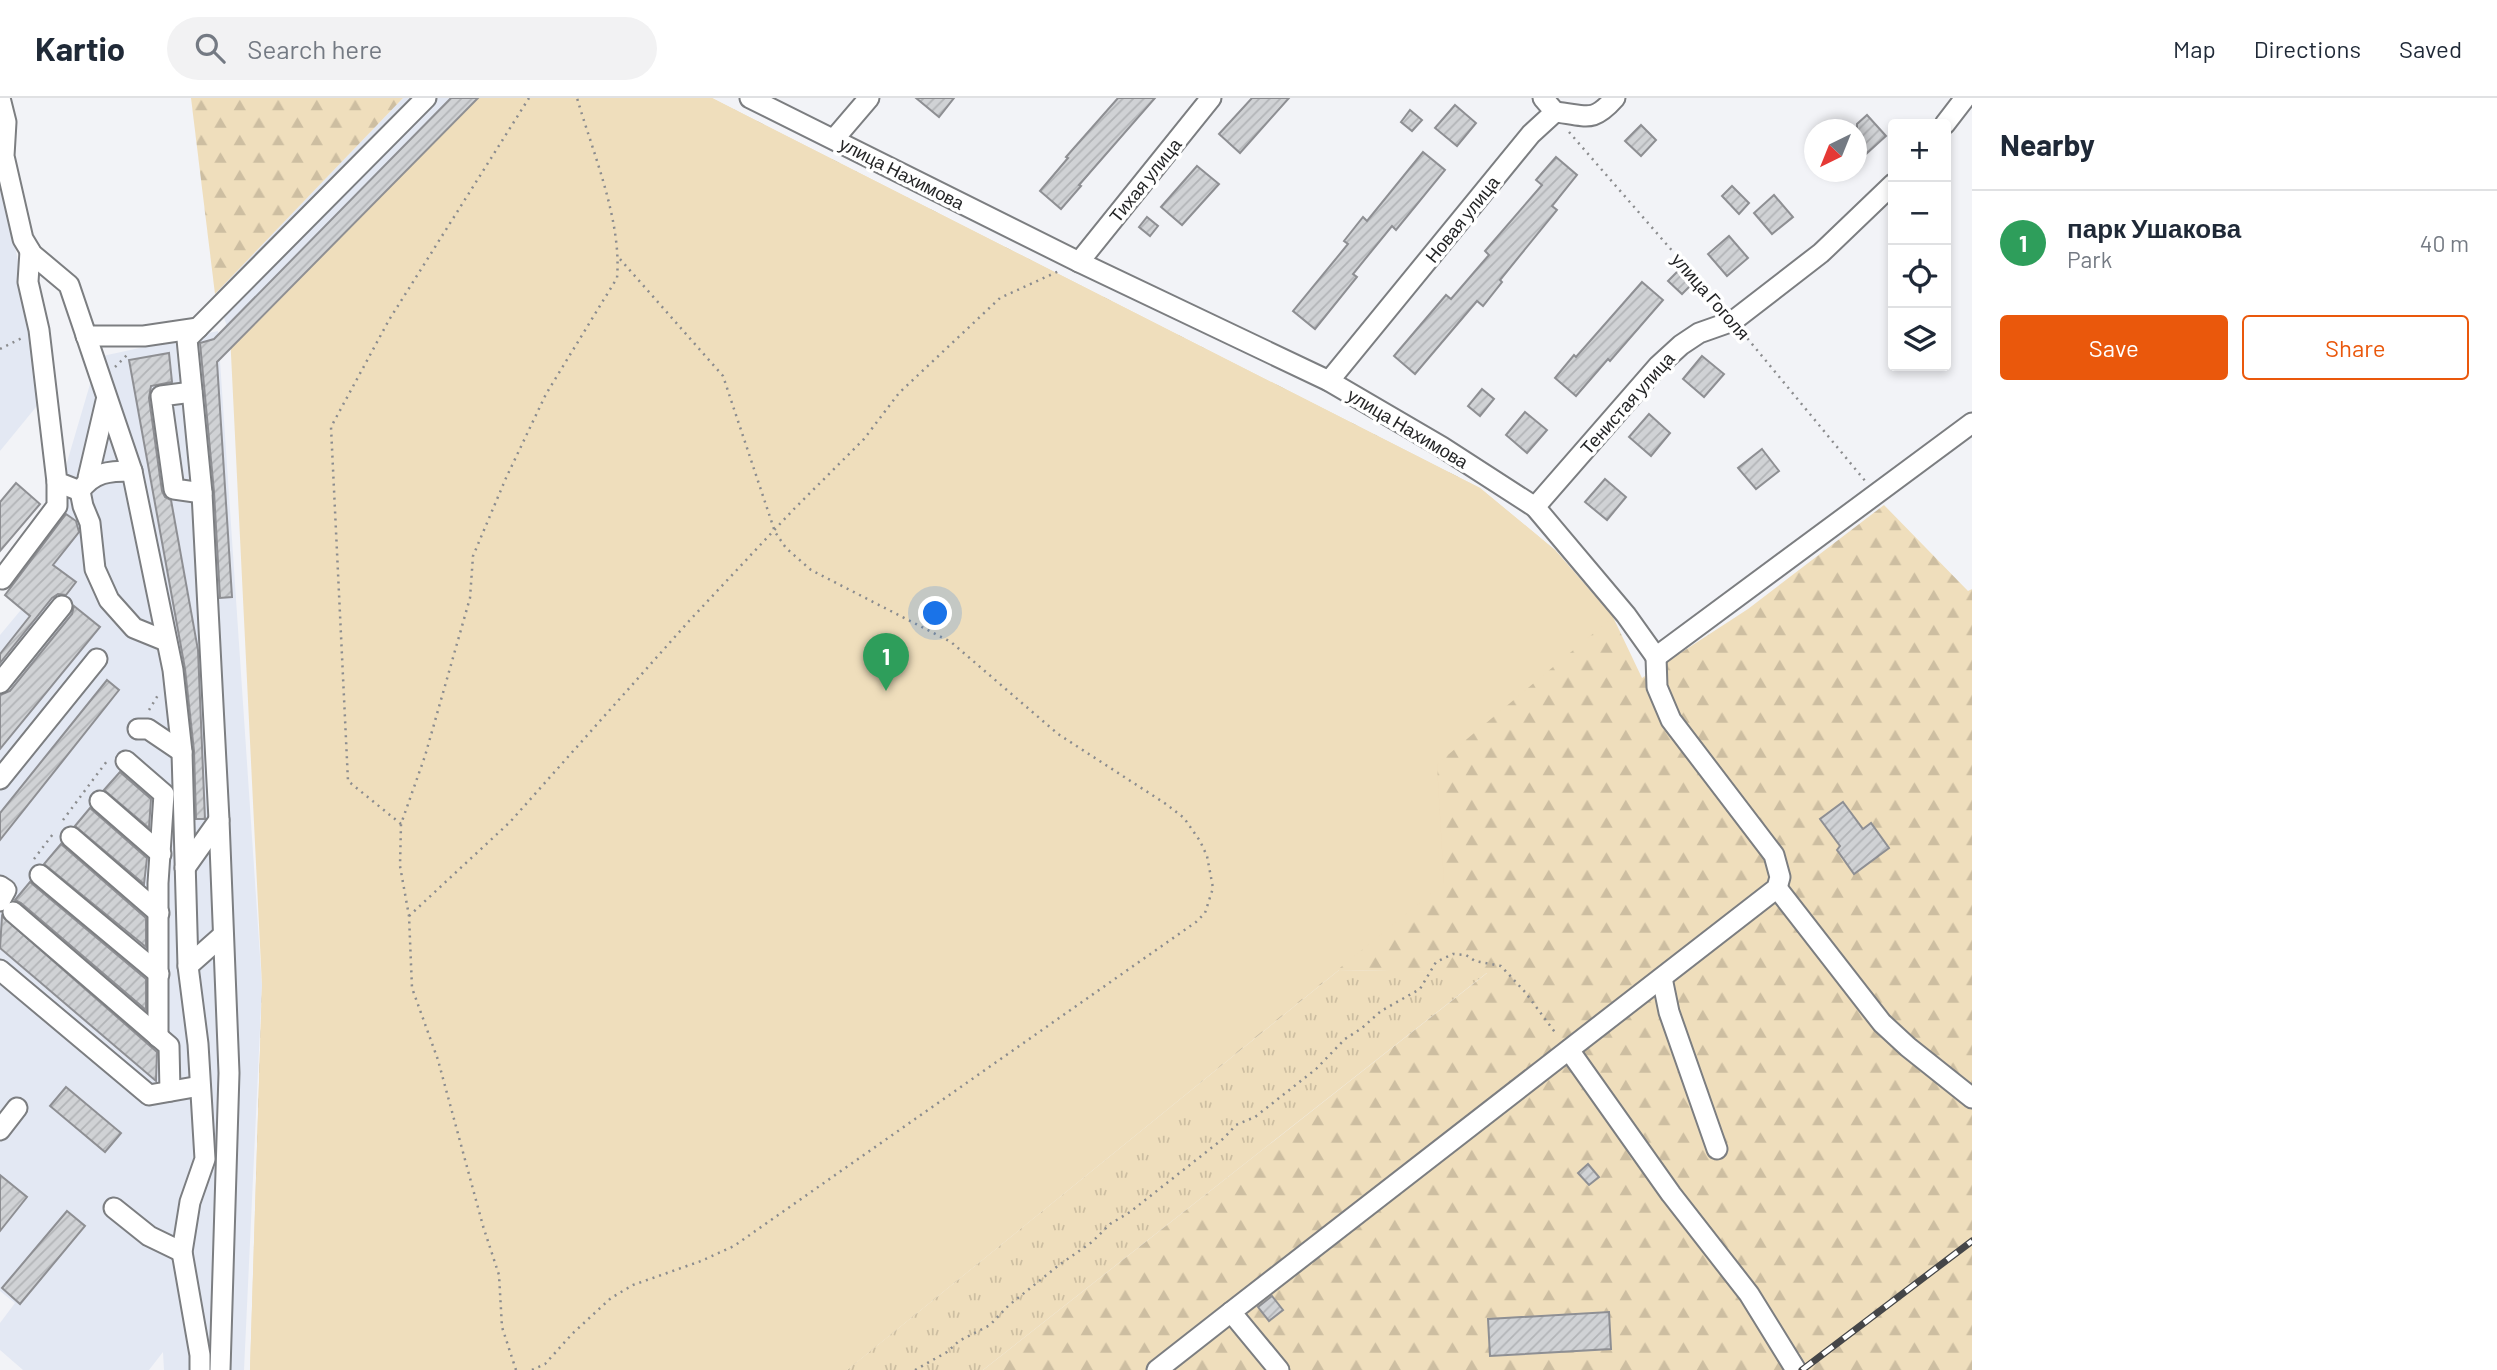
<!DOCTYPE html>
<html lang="en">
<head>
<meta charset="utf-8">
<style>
	:root { --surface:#fff; --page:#f2f2f3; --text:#1f2937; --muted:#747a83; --line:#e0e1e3; --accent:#ea580c }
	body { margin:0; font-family:Barlow,sans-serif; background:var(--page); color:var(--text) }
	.controls { position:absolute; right:21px; top:21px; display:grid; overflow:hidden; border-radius:7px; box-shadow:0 4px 10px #0003 }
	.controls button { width:63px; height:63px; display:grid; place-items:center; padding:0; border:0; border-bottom:2px solid var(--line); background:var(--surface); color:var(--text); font:35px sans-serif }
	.compass { position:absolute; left:1804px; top:21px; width:63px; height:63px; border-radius:50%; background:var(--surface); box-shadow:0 4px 10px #0003; rotate:223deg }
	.you { position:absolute; left:936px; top:516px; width:24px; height:24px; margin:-18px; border:5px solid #fff; border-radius:50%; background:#1a73e8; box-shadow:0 0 0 10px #1a73e833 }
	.badge { display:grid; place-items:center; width:46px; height:46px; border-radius:50%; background:var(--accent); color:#fff; font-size:23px; font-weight:700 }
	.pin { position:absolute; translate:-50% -58px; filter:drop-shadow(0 2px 4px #0008) }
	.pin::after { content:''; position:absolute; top:37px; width:24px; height:21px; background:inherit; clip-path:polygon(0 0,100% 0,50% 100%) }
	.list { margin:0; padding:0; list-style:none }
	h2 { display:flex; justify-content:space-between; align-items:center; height:91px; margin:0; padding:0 28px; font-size:30px }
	h2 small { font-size:23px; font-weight:400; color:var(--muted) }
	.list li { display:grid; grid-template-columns:46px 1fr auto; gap:21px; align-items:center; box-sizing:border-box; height:105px; padding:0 28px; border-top:2px solid var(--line) }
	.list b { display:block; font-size:26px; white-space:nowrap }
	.list p { margin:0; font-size:23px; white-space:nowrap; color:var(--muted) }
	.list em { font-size:23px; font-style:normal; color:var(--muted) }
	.actions { display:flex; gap:14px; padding:21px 28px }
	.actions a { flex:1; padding:16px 0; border:2px solid var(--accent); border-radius:7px; text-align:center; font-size:24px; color:var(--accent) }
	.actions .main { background:var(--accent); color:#fff }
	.icon { flex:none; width:38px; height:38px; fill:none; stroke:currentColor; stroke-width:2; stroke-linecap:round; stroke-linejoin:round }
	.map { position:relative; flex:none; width:1972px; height:1272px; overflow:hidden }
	header { display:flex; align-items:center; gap:42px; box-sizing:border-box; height:98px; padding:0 35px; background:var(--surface); border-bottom:2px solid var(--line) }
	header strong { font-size:33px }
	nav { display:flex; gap:38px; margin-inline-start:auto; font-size:24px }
	.search { width:490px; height:63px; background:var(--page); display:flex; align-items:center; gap:18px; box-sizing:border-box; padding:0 24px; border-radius:38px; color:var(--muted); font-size:26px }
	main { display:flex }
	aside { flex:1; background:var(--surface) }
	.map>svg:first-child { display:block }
</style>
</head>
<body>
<header>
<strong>Kartio</strong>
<div class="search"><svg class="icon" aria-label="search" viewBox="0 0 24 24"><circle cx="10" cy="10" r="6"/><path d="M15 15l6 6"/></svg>Search here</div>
<nav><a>Map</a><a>Directions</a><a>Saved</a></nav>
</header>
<main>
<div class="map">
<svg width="1972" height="1272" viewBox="0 0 1972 1272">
	<defs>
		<pattern id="grass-tufts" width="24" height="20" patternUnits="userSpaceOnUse" patternTransform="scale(1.75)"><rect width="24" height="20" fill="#efdebc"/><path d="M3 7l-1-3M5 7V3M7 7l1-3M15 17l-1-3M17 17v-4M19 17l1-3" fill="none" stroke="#cdbea1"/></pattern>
		<pattern id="forest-firs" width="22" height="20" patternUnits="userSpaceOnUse" patternTransform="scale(1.75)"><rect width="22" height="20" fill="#efdebc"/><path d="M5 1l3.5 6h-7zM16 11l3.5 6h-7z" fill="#cdbea1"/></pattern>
		<pattern id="building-hatch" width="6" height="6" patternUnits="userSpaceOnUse" patternTransform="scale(1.75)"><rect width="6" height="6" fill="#d0d2d5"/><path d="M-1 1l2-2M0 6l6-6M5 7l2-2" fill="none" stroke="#b2b4b7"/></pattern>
	</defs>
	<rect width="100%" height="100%" fill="#f2f3f7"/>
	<g fill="#e3e8f3">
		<polygon points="403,0 472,0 230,236 215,196"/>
		<polygon points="0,74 45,298 0,353"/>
		<polygon points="218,233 262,888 244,1272 164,1272 163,1254 149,1272 23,1272 0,1252 0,1225 15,1205 0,1193 0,537 25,507 98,259"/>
	</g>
	<polygon fill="url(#grass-tufts)" points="1339,872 1488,874 983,1272 847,1272"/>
	<g fill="url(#forest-firs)">
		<polygon points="191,0 403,0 215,196"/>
		<polygon points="712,0 1480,390 1555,452 1613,519 1642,580 1748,511 1884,407 1968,493 1972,491 1972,1272 983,1272 1487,875 1339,872 847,1272 250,1272 262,888"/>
	</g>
	<polygon fill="#efdebc" points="472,0 712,0 1480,390 1555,452 1613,519 1437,666 1444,785 847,1272 250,1272 262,888 230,236"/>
	<g fill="url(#building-hatch)" stroke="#8e8f93" stroke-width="2">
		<polygon points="451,0 478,0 217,264 232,499 220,500 214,394 200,245 214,241"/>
		<polygon points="916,0 954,0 939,19"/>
		<polygon points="1118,0 1155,0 1079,87 1081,88 1061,111 1040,93 1068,60 1066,59"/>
		<polygon points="1252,0 1289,0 1240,55 1219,36"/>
		<polygon points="1455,7 1476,25 1457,48 1435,30"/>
		<polygon points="1410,12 1422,22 1412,33 1401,24"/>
		<polygon points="1867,17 1886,38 1866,56 1857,46 1857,26"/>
		<polygon points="1641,27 1656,42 1641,58 1625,43"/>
		<polygon points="1423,54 1445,72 1396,132 1392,128 1353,176 1357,179 1315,231 1293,213 1348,146 1344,143 1363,119 1367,123"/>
		<polygon points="1556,59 1577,77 1552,108 1557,112 1500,182 1502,184 1483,208 1477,203 1415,276 1394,258 1446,197 1451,201 1489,157 1485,153 1542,87 1536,82"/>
		<polygon points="1197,68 1219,86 1182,127 1161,109"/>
		<polygon points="1732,88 1749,105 1739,116 1722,98"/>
		<polygon points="1774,97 1793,119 1772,136 1754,115"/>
		<polygon points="1147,119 1158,128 1150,138 1139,129"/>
		<polygon points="1729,138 1748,160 1727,178 1708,156"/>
		<polygon points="1677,174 1691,187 1682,196 1668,183"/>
		<polygon points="1642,184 1663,202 1610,263 1608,261 1576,298 1555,280 1574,257 1576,259"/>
		<polygon points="169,255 172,284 151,288 149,300 162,393 165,399 171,402 198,552 205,721 196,721 194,653 185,571 129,262"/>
		<polygon points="1702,258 1724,276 1704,299 1683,281"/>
		<polygon points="1482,291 1494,301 1480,318 1468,308"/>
		<polygon points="1525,314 1547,332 1527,355 1506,337"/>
		<polygon points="1649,316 1670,335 1651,358 1629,339"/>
		<polygon points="1762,351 1779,373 1756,391 1738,370"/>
		<polygon points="1605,381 1626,399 1607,422 1585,404"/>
		<polygon points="16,385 40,406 0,453 0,404"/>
		<polygon points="66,416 76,423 79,434 53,467 76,484 66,497 58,496 52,500 0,565 0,556 30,518 5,497"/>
		<polygon points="74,508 100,529 0,651 0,597 10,593 72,516"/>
		<polygon points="107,582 119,592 0,742 0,715"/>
		<polygon points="120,674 151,701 149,730 104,692"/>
		<polygon points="1843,704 1863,731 1871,725 1889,750 1854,776 1837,752 1840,748 1820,721"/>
		<polygon points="90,710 147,760 144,786 75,728"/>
		<polygon points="61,746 146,820 146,849 44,766"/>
		<polygon points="30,784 146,881 146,912 21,805 15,802"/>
		<polygon points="2,818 157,954 156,983 0,850"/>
		<polygon points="66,989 121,1035 105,1054 50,1008"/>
		<polygon points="1588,1066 1599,1079 1589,1087 1578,1075"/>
		<polygon points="0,1077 27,1099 0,1133"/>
		<polygon points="67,1113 85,1128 20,1206 2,1190"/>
		<polygon points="1272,1198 1283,1212 1269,1223 1258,1209"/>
		<polygon points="1609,1214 1611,1251 1490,1258 1488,1221"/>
	</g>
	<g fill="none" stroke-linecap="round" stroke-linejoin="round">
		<defs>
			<g id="minor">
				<polyline points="0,0 6,24 4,58 23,141 32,156 69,187 132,373 173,572 182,654 188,868 198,946 205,1061 190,1104 182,1154 200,1257 200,1272"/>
				<polyline points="750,0 1079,164 1329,283 1442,349 1535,409 1626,517 1656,559"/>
				<polyline points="1543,0 1555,14"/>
				<polyline points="1945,26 1965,0"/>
				<polyline points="834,41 869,0"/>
				<polyline points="30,153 28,184 39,232 57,384 80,393"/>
				<polyline points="1079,164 1211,0"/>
				<polyline points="86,238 144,238 198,230"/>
				<path d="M1329,283L1531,36L1555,14C1587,17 1592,26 1615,0"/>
				<polyline points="192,294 161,298 174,391 202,395"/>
				<path d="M132,373C109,373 93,374 80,393L83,408L90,425L95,471L109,502L134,530L166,543"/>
				<polyline points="88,380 106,303"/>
				<polyline points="1535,409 1658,268 1681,247 1699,235 1733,223 1821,155 1893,86"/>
				<polyline points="2,481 57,408 57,384"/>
				<polyline points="1656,559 1972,325"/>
				<polyline points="0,585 62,508"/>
				<polyline points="138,631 148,631 182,654"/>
				<polyline points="126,663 164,696 158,785 158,939"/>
				<polyline points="0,681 97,561"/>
				<polyline points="100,703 161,756"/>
				<polyline points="71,739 159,815"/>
				<polyline points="185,770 219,722"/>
				<polyline points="40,777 159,876"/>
				<polyline points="0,788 6,792 0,803"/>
				<polyline points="1777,790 1882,925 1908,949 1972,1000"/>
				<polyline points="13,814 169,948 170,993"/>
				<polyline points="188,868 223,837"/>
				<polyline points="0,872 149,997 200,988"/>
				<polyline points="1662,880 1669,914 1717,1051"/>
				<polyline points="1569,952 1671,1096 1749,1196 1796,1272"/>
				<polyline points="0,1032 17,1010"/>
				<polyline points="114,1110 149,1138 182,1154"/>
				<polyline points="220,1272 229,975 219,722 202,395 187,241 426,0"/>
				<polyline points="1157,1272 1231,1214"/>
				<polyline points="1279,1272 1231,1214 1777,790 1780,779 1774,757 1671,622 1657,589 1656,559"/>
			</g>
		</defs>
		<use href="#minor" stroke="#7c7e81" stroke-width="23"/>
		<g stroke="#8b8c8e" stroke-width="2.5" stroke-dasharray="2 5" stroke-linecap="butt">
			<polyline points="1569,34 1721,209"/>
			<polyline points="1743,235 1866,384"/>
			<polyline points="0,251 22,240"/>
			<polyline points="115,269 128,256"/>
			<polyline points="149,612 158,597"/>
			<polyline points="63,722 107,663"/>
			<polyline points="401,726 348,683 331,329 389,222 529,0"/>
			<polyline points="34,761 53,736"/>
			<polyline points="409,818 510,724 689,523 793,412 864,341 899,295 1000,200 1059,173"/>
			<path d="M516,1272L502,1229L499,1177L483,1128L438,962L412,890L409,818L400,768L401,726L425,658L470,500L473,458L506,380L546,296L617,180C622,123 593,55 577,0"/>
			<polyline points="532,1272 545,1266 572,1236 611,1200 633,1187 701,1163 734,1148 1196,824 1205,815 1213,790 1207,758 1200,743 1184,720 1166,706 1058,636 951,544 811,472 786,450 775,434 723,278 619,160"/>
			<polyline points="915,1272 947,1254 959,1243 990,1227 1008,1208 1059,1167 1092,1144 1110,1126 1130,1114 1224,1040 1236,1027 1255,1019 1316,971 1345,941 1362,930 1381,913 1420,891 1436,864 1453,856 1466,857 1475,863 1501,868 1525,894 1557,937"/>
		</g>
		<use href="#minor" stroke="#fff" stroke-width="19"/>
		<defs>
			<polyline id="rail" points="1802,1272 1972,1143"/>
		</defs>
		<use href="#rail" stroke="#454648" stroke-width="7"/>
		<use href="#rail" stroke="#fff" stroke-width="4.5" stroke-dasharray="13" stroke-linecap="butt"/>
	</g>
	<g text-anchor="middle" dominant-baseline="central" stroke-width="7" stroke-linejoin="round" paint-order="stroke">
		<g font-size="18" fill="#242526" stroke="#fff">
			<text transform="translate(902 75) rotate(27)">улица Нахимова</text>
			<text transform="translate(1145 82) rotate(-51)">Тихая улица</text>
			<text transform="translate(1462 121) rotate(-51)">Новая улица</text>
			<text transform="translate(1711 198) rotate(49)">улица Гоголя</text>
			<text transform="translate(1627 305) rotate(-48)">Тенистая улица</text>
			<text transform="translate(1408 330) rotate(31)">улица Нахимова</text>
		</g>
	</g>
</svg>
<div class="controls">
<button>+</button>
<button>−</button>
<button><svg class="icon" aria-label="locate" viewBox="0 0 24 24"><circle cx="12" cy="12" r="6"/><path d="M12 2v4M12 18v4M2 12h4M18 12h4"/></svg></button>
<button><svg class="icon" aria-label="layers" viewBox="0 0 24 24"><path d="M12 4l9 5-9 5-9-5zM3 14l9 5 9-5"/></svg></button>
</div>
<svg class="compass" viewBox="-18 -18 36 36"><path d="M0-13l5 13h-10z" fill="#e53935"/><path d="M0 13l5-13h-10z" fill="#747a83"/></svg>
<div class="you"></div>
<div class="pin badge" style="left:886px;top:593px;background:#2e9e5b">1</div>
</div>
<aside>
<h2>Nearby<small></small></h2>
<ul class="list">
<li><span class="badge" style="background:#2e9e5b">1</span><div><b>парк Ушакова</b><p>Park</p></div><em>40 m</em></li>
</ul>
<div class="actions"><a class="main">Save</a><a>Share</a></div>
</aside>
</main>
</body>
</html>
